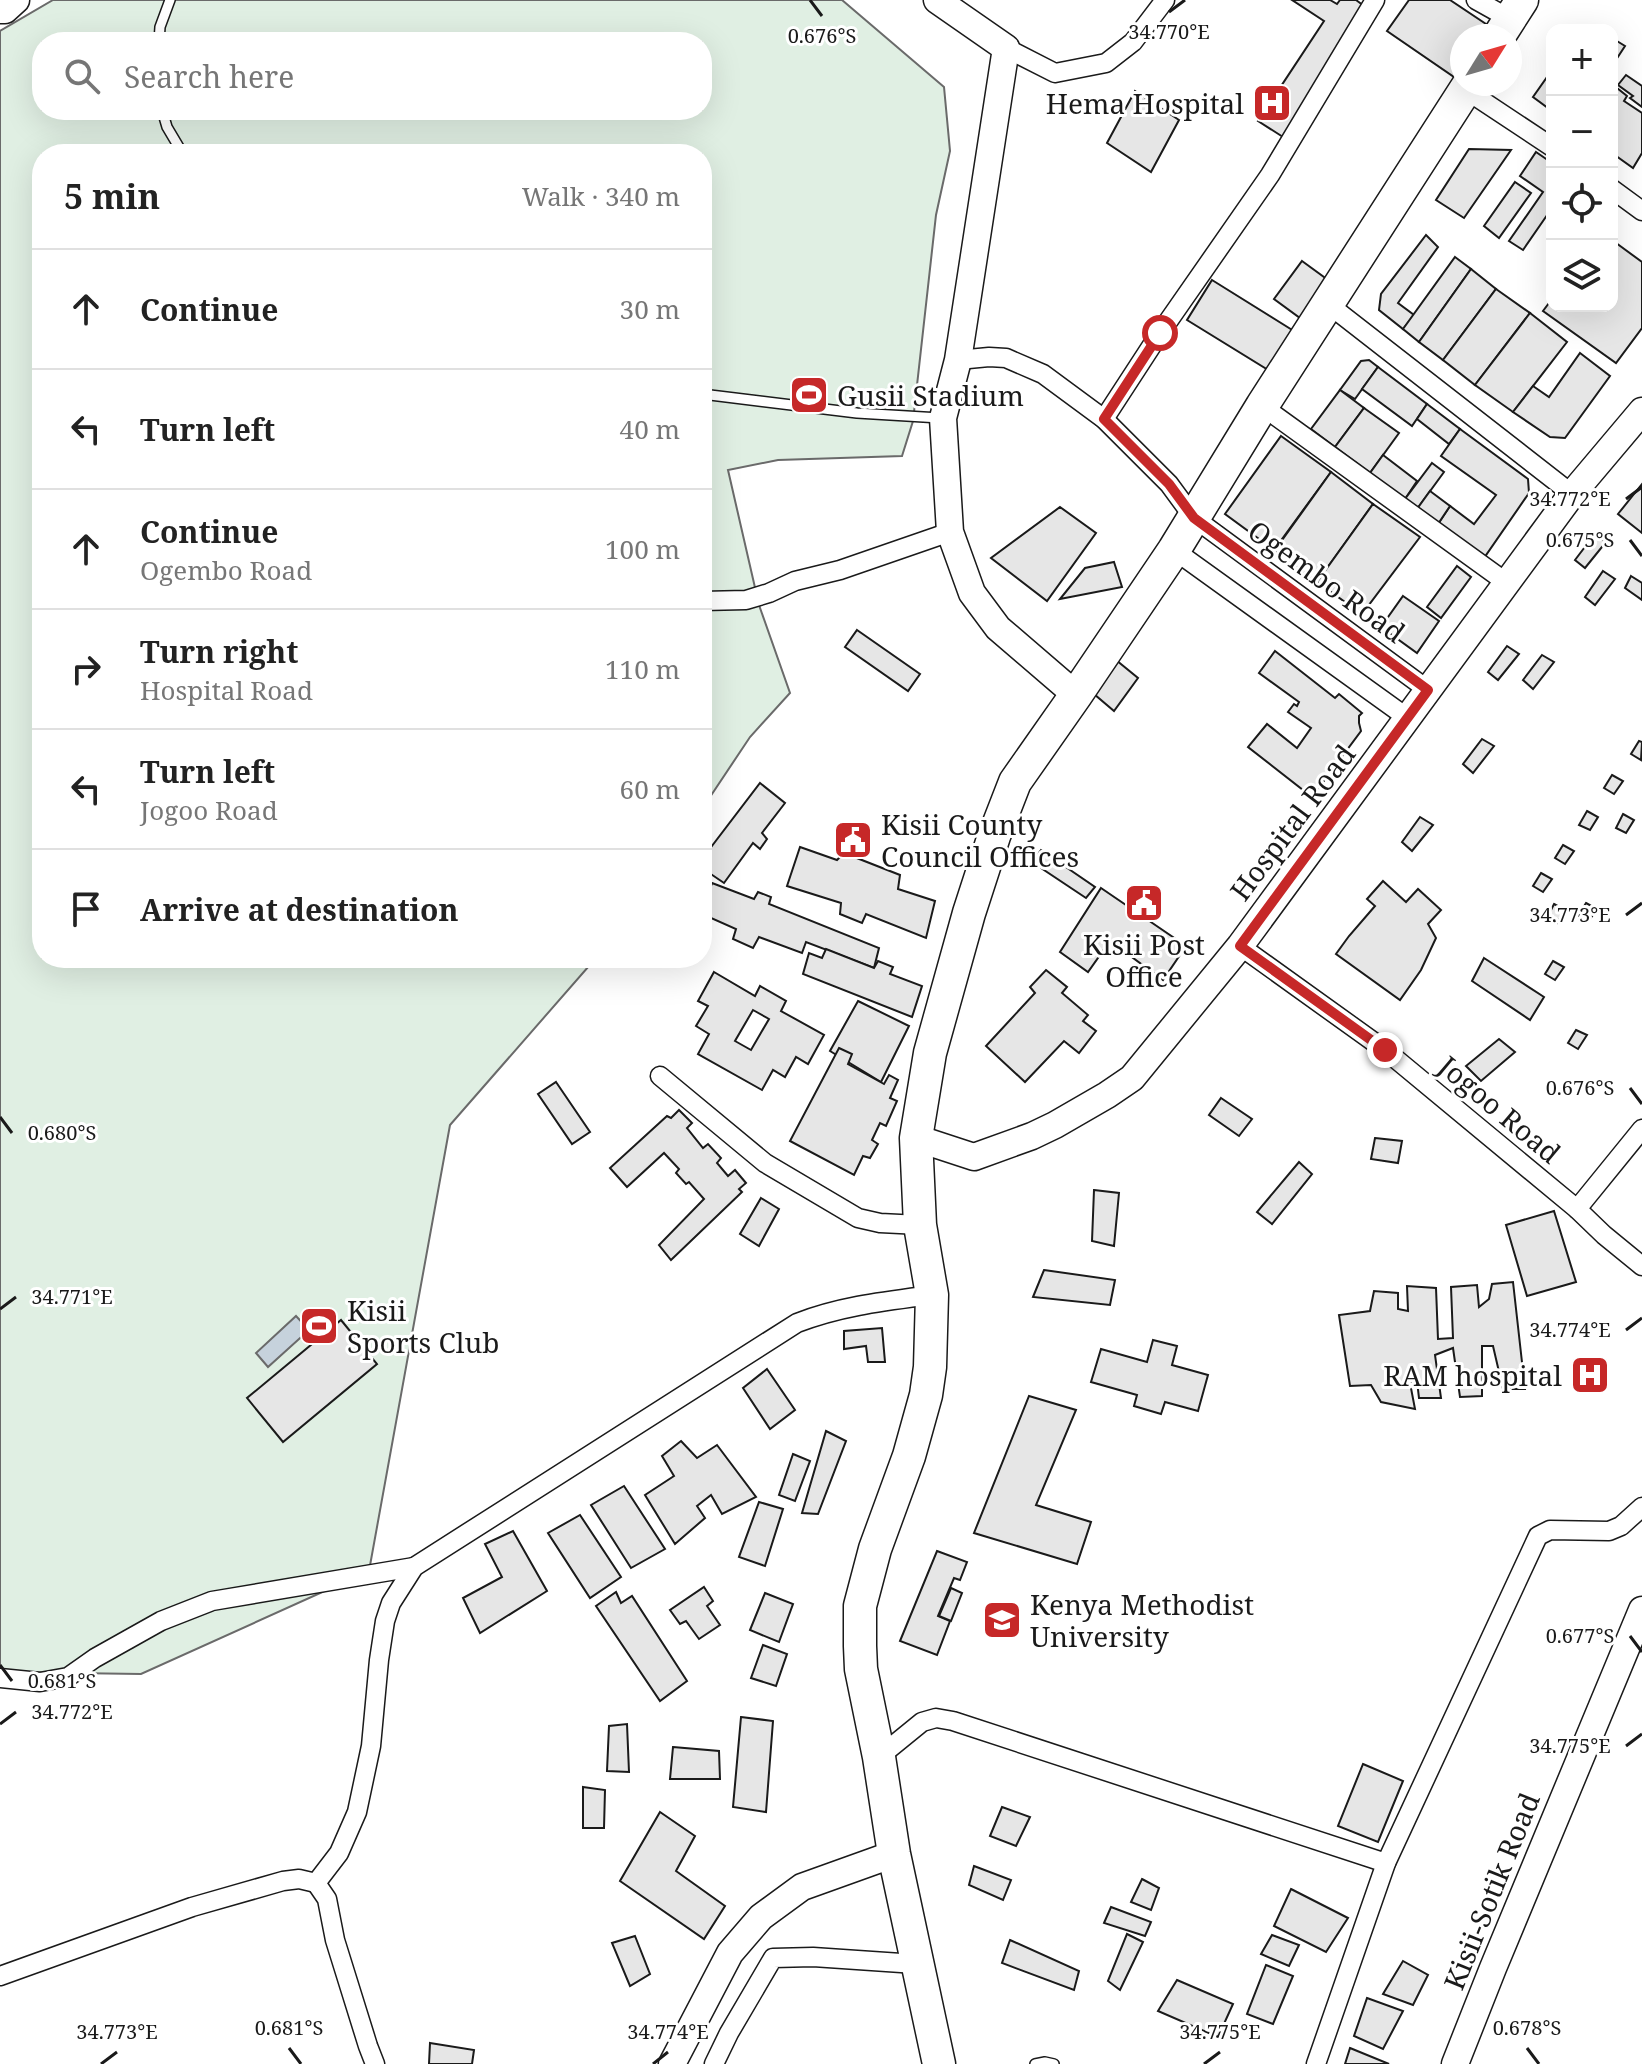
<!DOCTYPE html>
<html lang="en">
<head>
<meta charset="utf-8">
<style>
	:root { --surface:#fff; --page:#f6f6f6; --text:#222; --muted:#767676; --line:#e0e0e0 }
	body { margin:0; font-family:"Noto Serif",serif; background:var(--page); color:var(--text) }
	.controls { position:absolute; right:24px; top:24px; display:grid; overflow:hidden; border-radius:16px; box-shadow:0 8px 32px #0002 }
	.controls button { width:72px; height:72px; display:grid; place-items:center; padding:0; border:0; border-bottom:2px solid var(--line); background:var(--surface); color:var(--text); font:40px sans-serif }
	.compass { position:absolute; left:1450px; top:24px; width:72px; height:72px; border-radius:50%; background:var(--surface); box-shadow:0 8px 32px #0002; rotate:53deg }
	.stop { position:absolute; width:24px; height:24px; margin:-18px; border:6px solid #c62828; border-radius:50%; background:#fff }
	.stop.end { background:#c62828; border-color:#fff; box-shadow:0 2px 8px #0008 }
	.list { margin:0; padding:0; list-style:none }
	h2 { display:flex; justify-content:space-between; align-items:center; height:104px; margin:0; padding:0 32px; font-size:34px }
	h2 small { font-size:26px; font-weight:400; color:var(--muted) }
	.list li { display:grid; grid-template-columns:52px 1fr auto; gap:24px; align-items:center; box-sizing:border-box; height:120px; padding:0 32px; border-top:2px solid var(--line) }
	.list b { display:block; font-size:30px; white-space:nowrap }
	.list p { margin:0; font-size:26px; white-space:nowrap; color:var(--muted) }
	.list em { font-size:26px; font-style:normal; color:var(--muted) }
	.icon { flex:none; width:44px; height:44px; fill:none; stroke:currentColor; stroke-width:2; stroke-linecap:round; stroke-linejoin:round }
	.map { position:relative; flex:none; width:1642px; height:2064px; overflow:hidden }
	.search { position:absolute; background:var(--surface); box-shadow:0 8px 32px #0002; left:32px; top:32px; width:680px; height:88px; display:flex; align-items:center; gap:20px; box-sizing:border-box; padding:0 28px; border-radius:32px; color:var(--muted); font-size:30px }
	.panel { position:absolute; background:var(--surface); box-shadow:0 8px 32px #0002; left:32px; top:144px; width:680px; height:824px; border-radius:32px }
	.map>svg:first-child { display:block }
</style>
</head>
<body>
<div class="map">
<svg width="1642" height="2064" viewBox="0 0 1642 2064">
	<rect width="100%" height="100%" fill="#fff"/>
	<path fill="#e0efe3" stroke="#6a6a6a" stroke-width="2" fill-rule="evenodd" d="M53,0H842L944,87L950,151L936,215L913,421L902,456L778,460L728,470L759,605L790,693L750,737L702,809V154H42V958H596L450,1125L369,1571L141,1674L0,1672V31ZM42,42H702V110H42Z"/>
	<polygon fill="#c6d2dc" stroke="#6a6a6a" stroke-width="2" points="296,1316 309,1330 268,1367 256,1353"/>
	<g fill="#e6e6e6" stroke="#1a1a1a" stroke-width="2" fill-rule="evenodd">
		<polygon points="1292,0 1330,0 1337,4 1340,0 1356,0 1368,9 1283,137 1258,121 1324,21"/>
		<polygon points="1409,0 1450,0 1489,26 1483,36 1462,36 1462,71 1457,79 1387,31"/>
		<polygon points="1612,38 1625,46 1612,66"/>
		<polygon points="1552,70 1552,111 1533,97"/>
		<polygon points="1626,75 1642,86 1642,107 1630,98 1633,96 1618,85"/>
		<polygon points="1612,84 1627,96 1624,101 1642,113 1642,153 1633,168 1612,153"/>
		<polygon points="1135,91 1179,120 1151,172 1107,143"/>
		<polygon points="1469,149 1511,150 1464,218 1436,200"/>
		<polygon points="1536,152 1552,163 1552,208 1523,250 1509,241 1543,192 1520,176"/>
		<polygon points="1515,182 1531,193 1499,238 1484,226"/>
		<polygon points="1426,235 1438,247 1398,303 1414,315 1403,329 1379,310 1381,294"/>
		<polygon points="1612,240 1642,262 1642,328 1616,363 1543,311 1552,299 1552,306 1612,306"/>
		<polygon points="1455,257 1471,269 1419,342 1403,329"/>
		<polygon points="1302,261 1328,280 1300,318 1274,299"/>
		<polygon points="1471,269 1496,289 1443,360 1419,342"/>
		<polygon points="1212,280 1297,333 1273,373 1187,320"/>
		<polygon points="1496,289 1530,313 1475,385 1443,360"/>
		<polygon points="1530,313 1567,342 1513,412 1475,385"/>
		<polygon points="1580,353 1610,376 1565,438 1550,437 1513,412 1533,386 1549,397"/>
		<polygon points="1369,360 1378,367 1355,399 1340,390 1361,361"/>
		<polygon points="1378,367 1427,404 1412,426 1362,389"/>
		<polygon points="1340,390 1364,408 1335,447 1311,429"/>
		<polygon points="1427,404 1460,429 1449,444 1417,419"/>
		<polygon points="1364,408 1399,433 1370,473 1335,447"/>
		<polygon points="1460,429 1528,479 1529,493 1484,558 1438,524 1450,506 1474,524 1496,495 1441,456"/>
		<polygon points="1281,436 1331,472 1274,550 1225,514"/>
		<polygon points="1383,455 1417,481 1405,499 1370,473"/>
		<polygon points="1432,463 1444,472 1417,509 1405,499"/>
		<polygon points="1331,472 1373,504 1317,582 1275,550"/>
		<polygon points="1642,484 1642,533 1618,514"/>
		<polygon points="1430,491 1450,506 1438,524 1417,509"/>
		<polygon points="1373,504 1420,537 1362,614 1317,582"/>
		<polygon points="1060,507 1096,533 1047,601 991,558"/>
		<polygon points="1594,535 1606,542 1585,568 1575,560"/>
		<polygon points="1114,562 1122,587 1060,599 1085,568"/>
		<polygon points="1457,566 1471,577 1441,618 1427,607"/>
		<polygon points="1603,571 1615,579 1595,605 1585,597"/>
		<polygon points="1631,576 1642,583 1642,600 1625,588"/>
		<polygon points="1403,596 1439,621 1417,653 1381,627"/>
		<polygon points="857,630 920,674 908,691 845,647"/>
		<polygon points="1507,646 1519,654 1498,680 1488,672"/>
		<polygon points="1275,651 1335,698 1339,694 1362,713 1359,716 1359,723 1361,731 1312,797 1248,747 1267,724 1297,748 1311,728 1288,712 1294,704 1297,706 1299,702 1259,673"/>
		<polygon points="1542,655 1554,662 1533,689 1523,680"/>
		<polygon points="1116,660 1138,678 1114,711 1094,694"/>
		<polygon points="1482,739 1494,746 1473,773 1463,764"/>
		<polygon points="1639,741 1642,742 1641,760 1631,754"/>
		<polygon points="1612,775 1623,781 1614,794 1604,788"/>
		<polygon points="760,783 785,803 762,833 767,839 760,849 753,843 724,883 702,868 702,859"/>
		<polygon points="1587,811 1598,817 1590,830 1579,825"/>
		<polygon points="1623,814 1634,820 1626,833 1616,828"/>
		<polygon points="1420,817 1433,825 1412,851 1402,842"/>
		<polygon points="1563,845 1574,851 1565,864 1555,858"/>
		<polygon points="800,847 837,860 844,853 900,875 898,889 935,901 926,938 866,914 862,923 840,914 841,903 787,886"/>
		<polygon points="1041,850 1095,887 1086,898 1032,862"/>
		<polygon points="1541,873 1552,879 1543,892 1533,886"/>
		<polygon points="1383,881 1406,902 1418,889 1441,910 1428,924 1436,938 1421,970 1400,1000 1336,954 1349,936 1375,906 1367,899"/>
		<polygon points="712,883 754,899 758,892 771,897 769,904 879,948 874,968 806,942 802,953 759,937 753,948 733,939 736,929 702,914"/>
		<polygon points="1101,888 1186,946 1163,980 1110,941 1088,972 1060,952"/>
		<polygon points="1586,903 1597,909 1588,922 1578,916"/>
		<polygon points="1554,904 1565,910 1557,923 1547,918"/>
		<polygon points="826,949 874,968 878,961 893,967 890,974 922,986 912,1017 803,974 809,953 822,958"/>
		<polygon points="1484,958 1544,997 1530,1020 1472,981"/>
		<polygon points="1553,961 1564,967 1555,980 1545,974"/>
		<polygon points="1046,970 1067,987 1062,993 1088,1015 1083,1021 1096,1031 1079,1053 1064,1041 1025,1082 986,1046 1035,993 1030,987"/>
		<path d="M714,972L755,996L760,986L786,1001L781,1011L824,1035L808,1064L796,1057L785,1077L773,1070L762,1090L698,1054L709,1034L696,1026L708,1006L698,1001ZM753,1010L769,1019L751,1050L735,1041Z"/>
		<polygon points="858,1001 909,1026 881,1082 830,1051"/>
		<polygon points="1576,1030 1587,1035 1578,1049 1568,1043"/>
		<polygon points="1499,1039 1515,1052 1481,1081 1466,1066"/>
		<polygon points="839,1048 852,1054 848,1064 884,1084 889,1075 898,1080 890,1098 897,1101 886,1126 880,1123 872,1140 878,1144 870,1158 863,1156 854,1175 790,1141"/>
		<polygon points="556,1082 590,1132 572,1144 538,1094"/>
		<polygon points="1221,1098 1252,1119 1239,1136 1209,1115"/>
		<polygon points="679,1110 692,1123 687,1128 703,1148 708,1144 721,1158 717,1163 728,1176 735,1170 746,1183 739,1189 742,1192 671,1260 659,1245 704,1199 689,1182 686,1184 676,1173 679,1169 664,1153 627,1187 610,1168 667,1116 671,1118"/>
		<polygon points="1375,1138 1402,1141 1398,1163 1371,1159"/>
		<polygon points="1299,1162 1312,1174 1272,1224 1257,1212"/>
		<polygon points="1094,1190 1119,1193 1114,1246 1092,1241"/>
		<polygon points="761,1198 779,1209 759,1246 740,1234"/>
		<polygon points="1554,1211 1576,1282 1527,1296 1506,1225"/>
		<polygon points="1044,1270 1115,1280 1110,1305 1033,1297"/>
		<polygon points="1513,1282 1525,1389 1503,1389 1493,1346 1482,1346 1482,1396 1460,1397 1453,1348 1435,1355 1441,1398 1419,1398 1417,1381 1410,1383 1415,1409 1381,1402 1371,1385 1350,1386 1339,1315 1370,1311 1374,1291 1398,1293 1398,1309 1408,1311 1407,1286 1436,1288 1438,1339 1453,1338 1451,1287 1477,1285 1479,1307 1489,1299 1492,1284"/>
		<polygon points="341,1320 377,1364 283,1442 247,1398"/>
		<polygon points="882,1328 885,1362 868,1362 866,1346 844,1349 844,1331"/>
		<polygon points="1153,1340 1177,1346 1172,1365 1208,1375 1198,1411 1165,1402 1161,1414 1134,1406 1137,1395 1091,1382 1101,1349 1147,1362"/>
		<polygon points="767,1369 795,1410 770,1429 743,1388"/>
		<polygon points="1029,1396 1076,1410 1036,1505 1091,1522 1077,1564 974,1533"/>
		<polygon points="826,1431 846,1441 818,1514 802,1513"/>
		<polygon points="681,1441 697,1458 717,1445 756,1497 722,1514 711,1495 697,1506 705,1518 675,1544 645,1495 674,1476 662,1456"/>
		<polygon points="793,1454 810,1461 795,1501 779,1495"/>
		<polygon points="624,1486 665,1549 631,1568 591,1505"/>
		<polygon points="759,1502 783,1509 765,1566 739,1557"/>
		<polygon points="580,1515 621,1577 590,1598 548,1533"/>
		<polygon points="513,1531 547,1591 480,1633 463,1598 502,1577 485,1544"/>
		<polygon points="937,1551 967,1562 960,1580 954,1578 938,1616 950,1621 937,1655 900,1641"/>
		<polygon points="704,1587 713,1601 707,1606 720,1625 699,1639 686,1621 680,1624 670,1610"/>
		<polygon points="951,1588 962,1593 951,1621 939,1616"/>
		<polygon points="616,1592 621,1603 632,1596 687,1681 660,1701 596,1606"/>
		<polygon points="765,1593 793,1604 779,1642 750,1630"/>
		<polygon points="763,1645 787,1654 776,1686 751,1678"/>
		<polygon points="741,1717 773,1721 766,1812 733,1807"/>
		<polygon points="627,1724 629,1772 607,1771 609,1726"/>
		<polygon points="673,1747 719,1751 720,1779 670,1779"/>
		<polygon points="1363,1764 1403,1781 1378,1842 1338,1826"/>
		<polygon points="583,1787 605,1790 604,1828 583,1828"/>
		<polygon points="1002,1807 1030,1817 1016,1846 990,1836"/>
		<polygon points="660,1812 695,1836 676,1871 725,1906 704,1939 620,1881"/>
		<polygon points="974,1866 1011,1880 1003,1900 969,1885"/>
		<polygon points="1142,1879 1159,1888 1151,1910 1131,1902"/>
		<polygon points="1291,1889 1348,1918 1326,1952 1274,1926"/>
		<polygon points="1111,1907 1151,1922 1145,1936 1104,1923"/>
		<polygon points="1127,1934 1143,1942 1120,1990 1108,1981"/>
		<polygon points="1272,1935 1299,1945 1289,1966 1261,1954"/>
		<polygon points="635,1936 650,1974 630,1986 612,1943"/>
		<polygon points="1010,1940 1079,1971 1074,1990 1002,1963"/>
		<polygon points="1403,1961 1428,1975 1413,2005 1383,1994"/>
		<polygon points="1266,1965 1293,1976 1273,2024 1247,2014"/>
		<polygon points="1177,1980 1233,2004 1218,2037 1158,2011"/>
		<polygon points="1367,1998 1403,2011 1383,2049 1354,2036"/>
		<polygon points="430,2043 474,2050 472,2064 429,2064"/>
		<polygon points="1350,2048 1389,2064 1345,2064"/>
	</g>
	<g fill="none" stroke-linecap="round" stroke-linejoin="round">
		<defs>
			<g id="lane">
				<polyline points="159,42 160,27 170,0"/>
				<polyline points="162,110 167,127 183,154"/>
				<polyline points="702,394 857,413 940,418"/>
				<polyline points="1035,2064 1045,2062 1054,2064"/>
			</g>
			<g id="street">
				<polyline points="1476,0 1510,19"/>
				<polyline points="1006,48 1055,73 1106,63 1133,42 1165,0"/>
				<polyline points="1466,90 1552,147"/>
				<polyline points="1612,189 1642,211"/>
				<polyline points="1328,304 1572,494"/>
				<polyline points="958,360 989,357 1006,358 1043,374 1104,419 1169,484 1194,518 1428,690"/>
				<polyline points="1262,406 1507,583"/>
				<polyline points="1104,419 1160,333 1270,175 1375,0"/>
				<polyline points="1174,550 1409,719"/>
				<polyline points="702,601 746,600 769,593 795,581 840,570 950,532"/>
				<polyline points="1240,946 1385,1050 1577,1209 1604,1235 1642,1266"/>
				<polyline points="660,1076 765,1163 858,1218 880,1223 920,1225"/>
				<polyline points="1577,1209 1642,1129"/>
				<polyline points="0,1678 40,1682 68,1677 95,1658 161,1621 212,1601 414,1567"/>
				<polyline points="879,1757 922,1722 936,1718 953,1721 1386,1863"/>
				<path d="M316,1883L339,1853L357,1812L371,1746L379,1660L385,1621L391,1603L414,1567L797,1323C840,1306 886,1301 932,1295"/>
				<polyline points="316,1883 327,1899 335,1940 368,2046 375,2064"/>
				<polyline points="0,1976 192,1907 283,1881 299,1879 316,1883"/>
				<polyline points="714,2064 729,2033 773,1958 813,1957 916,1964"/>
				<polyline points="1316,2064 1386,1863 1538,1536 1550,1530 1609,1531 1621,1526 1642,1507"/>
			</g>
			<g id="secondary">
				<polyline points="937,0 1006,48 958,360 943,418 950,532 972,593 998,628 1076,695"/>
				<polyline points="0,10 5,10 16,0"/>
				<polyline points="916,1138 974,1157 1032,1136 1055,1125 1107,1095 1132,1078 1240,946 1572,494 1642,411"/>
				<polyline points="672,2064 730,1953 761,1917 802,1887 894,1854"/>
				<polyline points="1455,2064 1493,1968 1642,1610"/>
			</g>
			<g id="highway">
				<polyline points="1499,36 1522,0"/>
				<polyline points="939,2064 894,1854 879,1757 861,1669 860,1646 860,1606 875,1549 909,1456 926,1395 930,1367 932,1295 920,1225 916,1138 930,1053 969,913 994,836 1015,782 1076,695 1174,550 1262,406 1469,84"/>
			</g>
		</defs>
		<use href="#lane" stroke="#1a1a1a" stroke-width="12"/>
		<use href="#street" stroke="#1a1a1a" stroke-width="21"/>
		<use href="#secondary" stroke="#1a1a1a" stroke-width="29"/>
		<use href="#highway" stroke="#1a1a1a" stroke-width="35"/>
		<use href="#lane" stroke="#fff" stroke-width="9"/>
		<use href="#street" stroke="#fff" stroke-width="18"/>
		<use href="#secondary" stroke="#fff" stroke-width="26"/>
		<use href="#highway" stroke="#fff" stroke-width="32"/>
	</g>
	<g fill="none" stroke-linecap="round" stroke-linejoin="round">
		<polyline stroke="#c62828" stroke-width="10" points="1160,333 1104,419 1169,484 1194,518 1428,690 1240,946 1385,1050"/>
	</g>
	<path fill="none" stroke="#1a1a1a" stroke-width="3" d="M810,0L822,16M1169,12L1185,0M1626,499L1642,487M1630,540L1642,556M1626,915L1642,903M1630,1088L1642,1104M0,1117L12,1133M0,1309L16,1297M1626,1330L1642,1318M1630,1636L1642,1652M0,1665L12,1681M0,1724L16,1712M1626,1746L1642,1734M289,2048L301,2064M1527,2048L1539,2064M101,2064L117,2052M653,2064L668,2052M1204,2064L1220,2052"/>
	<defs>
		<symbol id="hospital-square" viewBox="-11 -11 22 22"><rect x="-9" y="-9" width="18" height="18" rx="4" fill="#c62828" stroke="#fff"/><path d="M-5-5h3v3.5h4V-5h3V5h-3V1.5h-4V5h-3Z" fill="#fff"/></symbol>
		<symbol id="stadium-square" viewBox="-11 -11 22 22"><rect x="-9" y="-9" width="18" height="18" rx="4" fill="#c62828" stroke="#fff"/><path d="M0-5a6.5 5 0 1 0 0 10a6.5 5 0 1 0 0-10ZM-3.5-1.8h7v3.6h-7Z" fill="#fff"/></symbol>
		<symbol id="civic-square" viewBox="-11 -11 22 22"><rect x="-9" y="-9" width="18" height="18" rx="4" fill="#c62828" stroke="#fff"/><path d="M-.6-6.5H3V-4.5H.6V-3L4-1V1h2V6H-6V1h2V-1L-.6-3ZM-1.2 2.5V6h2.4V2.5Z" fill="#fff"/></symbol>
		<symbol id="university-square" viewBox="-11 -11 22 22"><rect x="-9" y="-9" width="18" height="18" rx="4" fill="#c62828" stroke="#fff"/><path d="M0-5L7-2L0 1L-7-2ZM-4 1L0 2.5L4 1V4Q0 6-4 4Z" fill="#fff"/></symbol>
	</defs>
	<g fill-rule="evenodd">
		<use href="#hospital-square" x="1250" y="81" width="44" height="44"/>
		<use href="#stadium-square" x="787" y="373" width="44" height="44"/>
		<use href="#civic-square" x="831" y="818" width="44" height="44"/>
		<use href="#civic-square" x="1122" y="881" width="44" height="44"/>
		<use href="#stadium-square" x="297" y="1304" width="44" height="44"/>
		<use href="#hospital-square" x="1568" y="1353" width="44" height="44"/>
		<use href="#university-square" x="980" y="1598" width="44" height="44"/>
	</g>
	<g text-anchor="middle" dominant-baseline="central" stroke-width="6" stroke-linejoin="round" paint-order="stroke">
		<g font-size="28" fill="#1a1a1a" stroke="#fff" text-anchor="start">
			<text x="1244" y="103" text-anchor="end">Hema Hospital</text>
			<text x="837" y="395">Gusii Stadium</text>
			<text x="881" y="824">Kisii County<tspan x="881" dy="32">Council Offices</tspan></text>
			<text x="1144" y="944" text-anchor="middle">Kisii Post<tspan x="1144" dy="32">Office</tspan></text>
			<text x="347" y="1310">Kisii<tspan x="347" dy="32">Sports Club</tspan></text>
			<text x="1562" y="1375" text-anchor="end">RAM hospital</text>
			<text x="1030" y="1604">Kenya Methodist<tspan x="1030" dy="32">University</tspan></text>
		</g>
		<g font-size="28" fill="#1a1a1a" stroke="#fff">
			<text transform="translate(1327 581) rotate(36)">Ogembo Road</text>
			<text transform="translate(1292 822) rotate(-53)">Hospital Road</text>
			<text transform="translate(1500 1109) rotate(40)">Jogoo Road</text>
			<text transform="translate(1491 1891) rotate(-68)">Kisii-Sotik Road</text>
		</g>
	</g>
	<g font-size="20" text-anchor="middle" fill="#1a1a1a" stroke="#fff" stroke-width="6" stroke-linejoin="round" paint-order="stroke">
		<text x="1169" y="39">34.770°E</text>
		<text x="822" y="43">0.676°S</text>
		<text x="1570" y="506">34.772°E</text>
		<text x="1580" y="547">0.675°S</text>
		<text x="1570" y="922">34.773°E</text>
		<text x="1580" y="1095">0.676°S</text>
		<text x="62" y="1140">0.680°S</text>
		<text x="72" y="1304">34.771°E</text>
		<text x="1570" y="1337">34.774°E</text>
		<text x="1580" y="1643">0.677°S</text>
		<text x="62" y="1688">0.681°S</text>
		<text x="72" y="1719">34.772°E</text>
		<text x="1570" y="1753">34.775°E</text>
		<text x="289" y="2035">0.681°S</text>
		<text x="1527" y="2035">0.678°S</text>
		<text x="117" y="2039">34.773°E</text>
		<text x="668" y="2039">34.774°E</text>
		<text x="1220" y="2039">34.775°E</text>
	</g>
</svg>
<div class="controls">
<button>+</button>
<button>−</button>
<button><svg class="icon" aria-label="locate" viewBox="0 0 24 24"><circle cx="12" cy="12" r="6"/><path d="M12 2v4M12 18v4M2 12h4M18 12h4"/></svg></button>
<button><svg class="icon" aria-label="layers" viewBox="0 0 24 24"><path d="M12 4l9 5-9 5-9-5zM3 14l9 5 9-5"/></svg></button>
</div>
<svg class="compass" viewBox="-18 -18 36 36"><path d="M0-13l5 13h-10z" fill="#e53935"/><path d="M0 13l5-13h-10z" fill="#767676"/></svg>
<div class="stop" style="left:1160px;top:333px"></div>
<div class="stop end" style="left:1385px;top:1050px"></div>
<div class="search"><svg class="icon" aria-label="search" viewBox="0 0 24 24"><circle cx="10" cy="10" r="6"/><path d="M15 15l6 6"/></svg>Search here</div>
<section class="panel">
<h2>5 min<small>Walk · 340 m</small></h2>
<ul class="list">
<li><svg class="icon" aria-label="ahead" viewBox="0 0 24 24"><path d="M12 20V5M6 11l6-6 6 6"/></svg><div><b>Continue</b></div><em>30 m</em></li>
<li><svg class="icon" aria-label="left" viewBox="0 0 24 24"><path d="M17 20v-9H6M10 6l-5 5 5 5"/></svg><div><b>Turn left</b></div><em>40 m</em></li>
<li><svg class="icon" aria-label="ahead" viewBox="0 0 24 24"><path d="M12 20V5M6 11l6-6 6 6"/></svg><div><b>Continue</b><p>Ogembo Road</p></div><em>100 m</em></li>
<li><svg class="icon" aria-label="right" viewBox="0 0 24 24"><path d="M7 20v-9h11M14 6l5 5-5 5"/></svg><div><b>Turn right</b><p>Hospital Road</p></div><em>110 m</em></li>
<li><svg class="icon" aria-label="left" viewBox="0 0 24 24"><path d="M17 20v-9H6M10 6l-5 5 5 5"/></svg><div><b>Turn left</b><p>Jogoo Road</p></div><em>60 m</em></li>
<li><svg class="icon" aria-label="arrive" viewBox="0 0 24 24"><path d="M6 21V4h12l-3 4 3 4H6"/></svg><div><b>Arrive at destination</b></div></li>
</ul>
</section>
</div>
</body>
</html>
